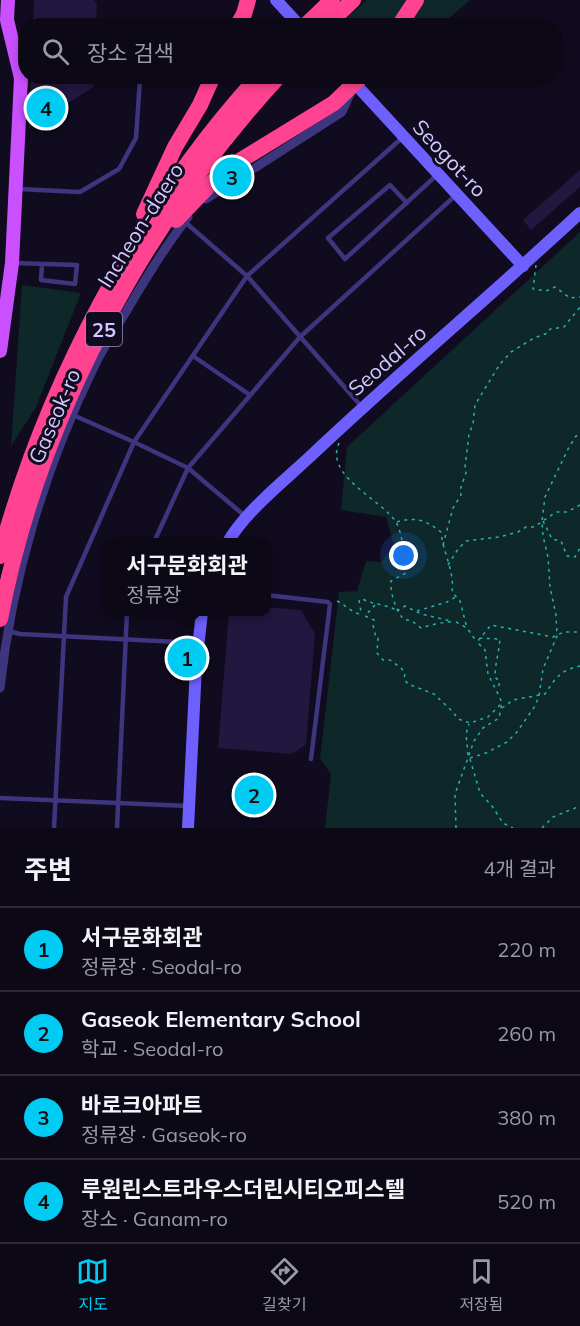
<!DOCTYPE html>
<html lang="ko">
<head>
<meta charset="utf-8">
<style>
	:root { --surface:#0c0816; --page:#1a1623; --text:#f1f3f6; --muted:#9a9aa1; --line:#2c2935; --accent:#00cbf3 }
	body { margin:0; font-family:Mulish,"Noto Sans KR",sans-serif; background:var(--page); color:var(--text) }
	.you { position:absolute; left:404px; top:556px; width:21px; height:21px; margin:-15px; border:4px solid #fff; border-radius:50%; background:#1a73e8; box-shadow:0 0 0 9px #1a73e833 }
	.badge { display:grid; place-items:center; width:39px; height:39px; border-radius:50%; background:var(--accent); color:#111; font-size:20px; font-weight:700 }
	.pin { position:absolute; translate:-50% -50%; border:3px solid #fff; box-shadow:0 2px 6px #0006 }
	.popup { position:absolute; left:103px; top:538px; width:168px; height:78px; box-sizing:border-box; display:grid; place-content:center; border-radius:12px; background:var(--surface); filter:drop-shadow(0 2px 4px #0005); font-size:20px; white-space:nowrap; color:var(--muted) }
	.popup b { font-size:22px; color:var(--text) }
	.popup::after { content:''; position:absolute; left:50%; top:100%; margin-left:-12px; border:12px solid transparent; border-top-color:var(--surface) }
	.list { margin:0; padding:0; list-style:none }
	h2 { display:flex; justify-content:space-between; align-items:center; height:78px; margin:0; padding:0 24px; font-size:26px }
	h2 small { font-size:20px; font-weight:400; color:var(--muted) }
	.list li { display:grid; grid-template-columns:39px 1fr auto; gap:18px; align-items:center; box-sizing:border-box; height:84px; padding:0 24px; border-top:2px solid var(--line) }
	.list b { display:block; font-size:22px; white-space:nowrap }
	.list p { margin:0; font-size:20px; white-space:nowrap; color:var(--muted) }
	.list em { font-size:20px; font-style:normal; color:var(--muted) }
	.icon { flex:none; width:33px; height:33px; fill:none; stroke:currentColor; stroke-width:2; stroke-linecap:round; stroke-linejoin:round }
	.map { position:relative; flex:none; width:580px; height:828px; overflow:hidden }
	.search { position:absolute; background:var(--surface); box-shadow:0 3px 9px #0003; left:18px; right:18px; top:18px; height:66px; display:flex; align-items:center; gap:15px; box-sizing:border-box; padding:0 21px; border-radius:24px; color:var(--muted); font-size:22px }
	.sheet { height:414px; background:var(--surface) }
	nav { display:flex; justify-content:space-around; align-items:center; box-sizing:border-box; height:84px; border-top:2px solid var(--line); background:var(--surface); font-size:16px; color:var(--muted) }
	nav a { display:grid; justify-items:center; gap:3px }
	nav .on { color:var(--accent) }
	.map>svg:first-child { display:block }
</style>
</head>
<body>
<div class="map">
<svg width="580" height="828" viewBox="0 0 580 828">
	<rect width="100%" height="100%" fill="#100b1e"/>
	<g fill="#0e2728">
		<polygon points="367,0 470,0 441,25 339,26"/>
		<polygon points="580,232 580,828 325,828 331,774 320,759 339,592 357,591 366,561 381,562 394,545 386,517 341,510 347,447"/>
		<polygon points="22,285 81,293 36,407 11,446"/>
	</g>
	<g fill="#22173f">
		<polygon points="34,0 94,0 97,3 96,26 33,26"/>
		<polygon points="31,76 94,76 93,87 29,129"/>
		<polygon points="580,170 580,187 531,230 523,220"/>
		<polygon points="267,607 301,610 315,634 306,745 291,754 218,748 229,612 267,612"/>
	</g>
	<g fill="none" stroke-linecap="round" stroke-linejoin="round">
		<g stroke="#2ab0b1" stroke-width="1.5" stroke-dasharray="3 4.5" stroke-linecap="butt">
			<polyline points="536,265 533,289 546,291 555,287 570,298 580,297"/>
			<path d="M339,443C324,476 381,499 396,522C403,534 402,553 408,562L406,573L391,581C390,594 396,609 403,619L412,621L421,628C430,625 447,621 455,622"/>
			<polyline points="543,521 552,539 561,541 567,556 575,557 580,548"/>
			<path d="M397,522C415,516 427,521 441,532C443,552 455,573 452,592L460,601L467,628"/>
			<polyline points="443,545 453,508 461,495 460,490 466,473 465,467 469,434 473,424 475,405 500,364 511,352 534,338 548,333 550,329 564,327 580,307"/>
			<polyline points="448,565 458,549 466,541 499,537 518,532 526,527 534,527 556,512 567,512 580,505"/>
			<path d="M337,601C345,605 350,611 359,614L361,612L359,600L362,599C375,605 385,604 396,610"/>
			<polyline points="375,605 365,616 374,620 373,625 376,638 378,638 377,653 383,660 390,660 401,668 405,673 404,679 408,684 434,694 453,712 458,719 470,723 488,717 502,703"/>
			<polyline points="397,611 405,606 421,614 451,621"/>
			<polyline points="417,611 447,602 457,596"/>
			<path d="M456,622L467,628L474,638L500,639C499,652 495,664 495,677L500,682L497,690"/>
			<path d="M502,708L513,700L545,694C556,677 561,670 580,666"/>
			<polyline points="468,755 466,734 469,724"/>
			<polyline points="470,758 486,753 507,742 517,732 535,706 539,696 543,669 557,636 556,615 550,587 548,557 543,536 542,521 545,497 568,449 576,436 580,434"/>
			<polyline points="470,759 480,793 492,806 503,823 513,828"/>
			<polyline points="456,828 455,794 474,741 483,728 499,718 502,703 499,696 488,674 485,650 477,642 491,625 553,637 564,632 580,632"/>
			<polyline points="542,828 553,817 580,806"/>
		</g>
		<g stroke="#3d357e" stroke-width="4.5">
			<polyline points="18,189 80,192 119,169 136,138 140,79"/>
			<polyline points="407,203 390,185 328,238 345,259 438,174"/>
			<polyline points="185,222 247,276 361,406"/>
			<polyline points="15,263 77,265 75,284 41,280 42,264"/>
			<polyline points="193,356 250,395"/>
			<polyline points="73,415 134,442 188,468 245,516"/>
			<polyline points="154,542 188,468 300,337 456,195"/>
			<polyline points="266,595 328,602 330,604 311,759"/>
			<polyline points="8,631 20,634 197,643"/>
			<polyline points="0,798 189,806"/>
			<polyline points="54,828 66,597 134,442 247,276 403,137"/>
			<polyline points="117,828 127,612"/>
		</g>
		<g stroke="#3d357e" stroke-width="9">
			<polyline points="206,199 342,112 350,94"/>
			<path d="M0,688C12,578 45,467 94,367C103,348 115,330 126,312C145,279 165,247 188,217"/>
		</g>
		<g stroke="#6e5fff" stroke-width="12">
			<polyline points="276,0 300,26"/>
			<polyline points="348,76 523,266"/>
			<path d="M228,542C246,510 288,478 316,451C402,370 493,294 580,213"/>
			<polyline points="188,828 196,666 202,612"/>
		</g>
		<polyline stroke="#c94fff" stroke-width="14" points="0,351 12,263 21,78 7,20 8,0"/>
		<g stroke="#ff4391" stroke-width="16">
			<polyline points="237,26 244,14 248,0"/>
			<polyline points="305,26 332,0"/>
			<polyline points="326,26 353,0"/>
			<polyline points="399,26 416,0"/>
			<polyline points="144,214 175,147 200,105 213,76"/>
			<polyline points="176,220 223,171 334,103 362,76"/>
			<path d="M0,556C45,387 140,206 259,76"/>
			<path d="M0,619C38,420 142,225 279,76"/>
		</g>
	</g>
	<g text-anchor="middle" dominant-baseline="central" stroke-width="6" stroke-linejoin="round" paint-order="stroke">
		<rect fill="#100b1e" stroke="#988fbc" stroke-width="1.5" x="86" y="312" width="36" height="34" rx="4.5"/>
		<g font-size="20" font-weight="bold" fill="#d2c8ff">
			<text x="104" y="329">25</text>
		</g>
		<g font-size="21" fill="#d2c8ff" stroke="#100b1e">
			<text transform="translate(450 158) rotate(47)">Seogot-ro</text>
			<text transform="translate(140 225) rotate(-58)">Incheon-daero</text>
			<text transform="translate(387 360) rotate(-41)">Seodal-ro</text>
			<text transform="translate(54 416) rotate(-67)">Gaseok-ro</text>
		</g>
	</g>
</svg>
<div class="you"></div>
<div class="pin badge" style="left:187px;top:658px">1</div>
<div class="popup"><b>서구문화회관</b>정류장</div>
<div class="pin badge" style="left:254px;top:795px">2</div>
<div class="pin badge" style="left:232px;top:177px">3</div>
<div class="pin badge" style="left:46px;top:108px">4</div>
<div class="search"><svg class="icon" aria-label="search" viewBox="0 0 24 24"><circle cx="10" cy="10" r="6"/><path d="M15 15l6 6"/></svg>장소 검색</div>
</div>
<section class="sheet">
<h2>주변<small>4개 결과</small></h2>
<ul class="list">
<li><span class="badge">1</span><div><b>서구문화회관</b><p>정류장 · Seodal-ro</p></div><em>220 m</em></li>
<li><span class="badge">2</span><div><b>Gaseok Elementary School</b><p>학교 · Seodal-ro</p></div><em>260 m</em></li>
<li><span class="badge">3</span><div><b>바로크아파트</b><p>정류장 · Gaseok-ro</p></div><em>380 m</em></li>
<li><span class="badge">4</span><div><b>루원린스트라우스더린시티오피스텔</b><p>장소 · Ganam-ro</p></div><em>520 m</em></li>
</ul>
</section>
<nav>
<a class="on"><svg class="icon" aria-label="map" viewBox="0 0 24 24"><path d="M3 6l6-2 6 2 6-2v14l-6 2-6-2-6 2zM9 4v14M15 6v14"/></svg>지도</a>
<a><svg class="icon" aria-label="directions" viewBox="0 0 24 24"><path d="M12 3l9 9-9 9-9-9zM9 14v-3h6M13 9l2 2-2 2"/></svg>길찾기</a>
<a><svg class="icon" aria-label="saved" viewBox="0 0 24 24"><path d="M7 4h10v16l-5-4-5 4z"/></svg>저장됨</a>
</nav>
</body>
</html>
